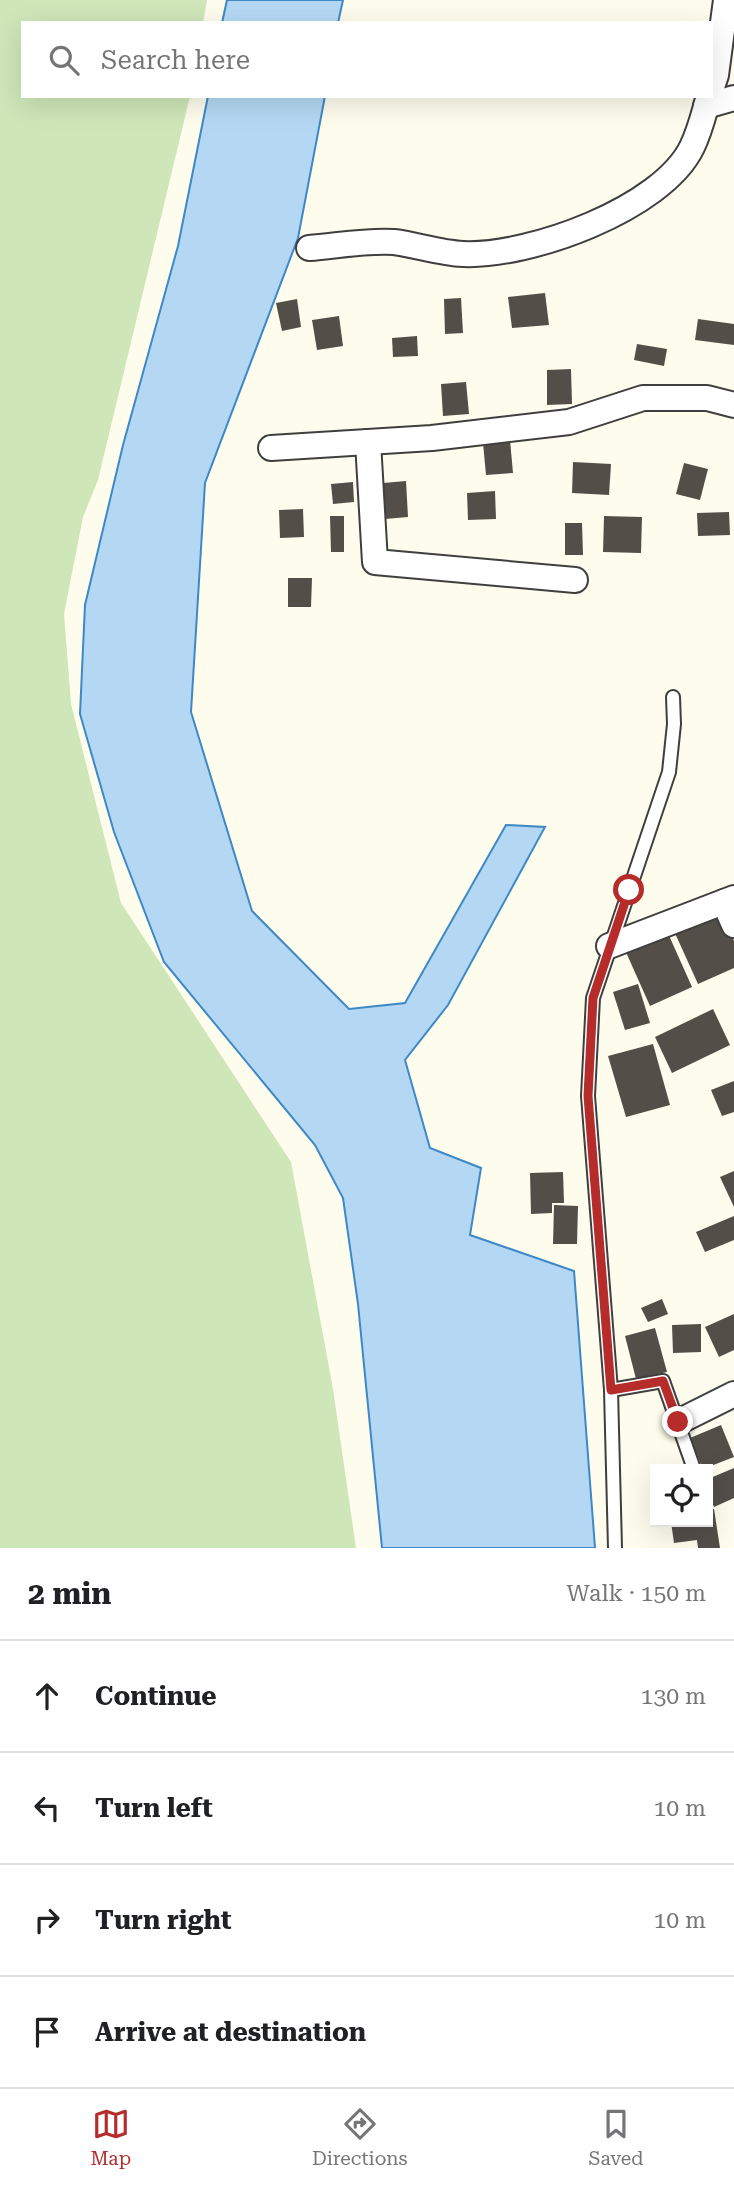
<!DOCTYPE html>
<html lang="en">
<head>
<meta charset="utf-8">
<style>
	:root { --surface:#fff; --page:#f2f2f2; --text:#202124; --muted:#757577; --line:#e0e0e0; --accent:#b52c2b }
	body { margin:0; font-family:"Roboto Serif",serif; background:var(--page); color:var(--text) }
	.controls { position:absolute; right:21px; bottom:21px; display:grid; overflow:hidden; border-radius:0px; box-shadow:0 7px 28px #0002 }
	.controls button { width:63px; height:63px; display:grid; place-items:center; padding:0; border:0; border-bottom:2px solid var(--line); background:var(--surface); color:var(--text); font:35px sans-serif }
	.stop { position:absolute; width:21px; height:21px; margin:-16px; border:5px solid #b52c2b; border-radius:50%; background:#fff }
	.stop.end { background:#b52c2b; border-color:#fff; box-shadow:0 2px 7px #0008 }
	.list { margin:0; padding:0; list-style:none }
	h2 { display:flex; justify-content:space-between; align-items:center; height:91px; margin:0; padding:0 28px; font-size:30px }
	h2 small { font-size:23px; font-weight:400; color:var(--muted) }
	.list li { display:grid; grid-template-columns:46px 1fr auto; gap:21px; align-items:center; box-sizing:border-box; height:112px; padding:0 28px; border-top:2px solid var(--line) }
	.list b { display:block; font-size:26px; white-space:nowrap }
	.list em { font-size:23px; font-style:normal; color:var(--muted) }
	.icon { flex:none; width:38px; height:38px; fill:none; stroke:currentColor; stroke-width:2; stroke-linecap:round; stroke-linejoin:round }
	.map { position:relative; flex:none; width:734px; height:1548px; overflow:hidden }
	.search { position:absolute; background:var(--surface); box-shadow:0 7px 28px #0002; left:21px; right:21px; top:21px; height:77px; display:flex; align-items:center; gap:18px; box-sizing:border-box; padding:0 24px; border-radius:0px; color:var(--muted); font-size:26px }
	.sheet { height:539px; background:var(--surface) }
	nav { display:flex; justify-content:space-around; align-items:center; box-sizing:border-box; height:98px; border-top:2px solid var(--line); background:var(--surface); font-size:19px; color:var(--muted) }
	nav a { display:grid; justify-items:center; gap:4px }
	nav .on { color:var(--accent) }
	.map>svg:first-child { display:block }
</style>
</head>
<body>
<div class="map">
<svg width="734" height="1548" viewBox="0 0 734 1548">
	<rect width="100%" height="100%" fill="#fefcec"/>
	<polygon fill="#cee6b8" points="0,0 207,0 203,23 23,23 23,96 190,96 98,480 83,517 64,614 71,704 121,903 291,1162 333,1389 356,1548 0,1548"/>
	<g fill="#b4d8f3" stroke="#3e88c6" stroke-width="2">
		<polygon points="227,0 343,0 338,23 222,23"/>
		<polygon points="208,96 325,96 298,238 205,483 191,712 252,911 349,1009 405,1003 506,825 545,827 448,1005 405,1060 430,1148 481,1168 470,1235 574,1271 595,1548 382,1548 358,1304 343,1198 315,1145 164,962 114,832 80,714 85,605 123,445 178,246"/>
	</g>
	<g fill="#544e49">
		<polygon points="545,293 549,325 512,328 508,297"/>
		<polygon points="461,298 463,333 445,334 444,299"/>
		<polygon points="297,299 301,327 282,331 276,303"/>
		<polygon points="339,316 343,346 317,350 312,320"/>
		<polygon points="698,319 734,324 734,345 695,340"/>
		<polygon points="417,336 418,356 393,357 392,338"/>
		<polygon points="637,344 667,349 664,366 634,360"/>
		<polygon points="571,369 572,404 547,405 547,370"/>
		<polygon points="466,382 469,414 443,416 441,384"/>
		<polygon points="510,440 513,473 486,475 483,443"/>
		<polygon points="573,462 611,464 609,495 572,493"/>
		<polygon points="684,463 708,469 700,500 676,494"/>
		<polygon points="406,481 408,517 385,519 383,483"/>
		<polygon points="353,482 354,502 333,504 331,484"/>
		<polygon points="495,491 496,519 468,520 467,493"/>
		<polygon points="303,509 304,537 280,538 279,510"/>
		<polygon points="729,512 730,535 698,536 697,513"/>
		<polygon points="330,516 344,516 344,552 331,552"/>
		<polygon points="604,516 642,517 641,553 603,552"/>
		<polygon points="565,523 582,523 583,555 565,555"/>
		<polygon points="288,578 312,578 311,607 288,607"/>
		<polygon points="720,910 734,941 734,968 698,984 674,931"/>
		<polygon points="667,931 692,987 650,1006 625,950"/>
		<polygon points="638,984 650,1023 625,1030 613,992"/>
		<polygon points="713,1009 730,1045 672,1073 655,1037"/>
		<polygon points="653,1044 670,1105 626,1117 608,1056"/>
		<polygon points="734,1081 734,1112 722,1116 711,1090"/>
		<polygon points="734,1171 734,1207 720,1177"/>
		<polygon points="563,1172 564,1203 552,1203 552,1213 531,1214 530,1173"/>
		<polygon points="554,1205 578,1206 577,1244 553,1244"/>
		<polygon points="734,1216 734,1240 705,1252 696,1232"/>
		<polygon points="662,1299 668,1314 648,1322 641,1308"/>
		<polygon points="734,1314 734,1350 719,1357 705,1327"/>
		<polygon points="701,1324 701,1352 673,1353 672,1325"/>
		<polygon points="655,1328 667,1372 636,1379 625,1336"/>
		<polygon points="721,1425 734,1457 703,1469 690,1438"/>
		<polygon points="734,1468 734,1498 714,1507 708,1492 708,1479"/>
		<polygon points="714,1509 720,1548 698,1548 697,1540 674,1543 671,1522 708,1522 708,1510"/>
	</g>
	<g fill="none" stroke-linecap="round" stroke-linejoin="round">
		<defs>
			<g id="service">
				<polyline points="611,1390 663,1381 694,1469"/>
				<polyline points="615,1548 611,1390 588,1096 593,998 669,772 674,724 673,697"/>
			</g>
			<g id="minor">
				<polyline points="711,90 716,75 726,0"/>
				<polyline points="706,106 734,98"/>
				<path d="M309,248C336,246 367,240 394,242C417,245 440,253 463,254C529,257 662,209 692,147C700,131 704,113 709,96"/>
				<polyline points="368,442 375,562 575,580"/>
				<polyline points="271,448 432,438 569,422 643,398 707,398 734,405"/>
				<polyline points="724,902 734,925"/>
				<polyline points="609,946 734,898"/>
				<polyline points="678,1422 734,1394"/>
			</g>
		</defs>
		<use href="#service" stroke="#3f3f3f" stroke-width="16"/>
		<use href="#minor" stroke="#3f3f3f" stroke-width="28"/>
		<use href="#service" stroke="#fff" stroke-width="12"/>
		<use href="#minor" stroke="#fff" stroke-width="24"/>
	</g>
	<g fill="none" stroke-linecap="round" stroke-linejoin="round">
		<polyline stroke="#b52c2b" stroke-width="9" points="629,890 593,998 588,1096 611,1390 663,1381 678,1422"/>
	</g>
</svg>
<div class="controls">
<button><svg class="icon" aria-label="locate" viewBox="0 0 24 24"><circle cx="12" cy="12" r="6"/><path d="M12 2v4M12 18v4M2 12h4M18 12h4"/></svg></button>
</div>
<div class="stop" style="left:629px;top:890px"></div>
<div class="stop end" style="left:678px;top:1422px"></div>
<div class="search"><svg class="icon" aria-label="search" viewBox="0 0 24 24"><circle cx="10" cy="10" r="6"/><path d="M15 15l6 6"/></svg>Search here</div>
</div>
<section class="sheet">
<h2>2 min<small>Walk · 150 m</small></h2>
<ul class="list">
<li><svg class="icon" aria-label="ahead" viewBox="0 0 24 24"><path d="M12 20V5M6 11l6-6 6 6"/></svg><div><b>Continue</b></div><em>130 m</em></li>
<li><svg class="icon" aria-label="left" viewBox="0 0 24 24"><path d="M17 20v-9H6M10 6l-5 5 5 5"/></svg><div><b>Turn left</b></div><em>10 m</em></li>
<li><svg class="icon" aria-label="right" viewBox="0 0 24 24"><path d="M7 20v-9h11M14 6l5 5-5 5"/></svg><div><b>Turn right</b></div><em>10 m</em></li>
<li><svg class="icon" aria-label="arrive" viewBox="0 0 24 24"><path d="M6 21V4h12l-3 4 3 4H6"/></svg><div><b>Arrive at destination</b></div></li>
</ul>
</section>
<nav>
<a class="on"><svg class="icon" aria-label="map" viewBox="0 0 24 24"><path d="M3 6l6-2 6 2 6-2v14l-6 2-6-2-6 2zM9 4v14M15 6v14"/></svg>Map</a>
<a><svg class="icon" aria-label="directions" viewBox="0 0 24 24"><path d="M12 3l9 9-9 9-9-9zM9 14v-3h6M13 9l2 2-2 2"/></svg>Directions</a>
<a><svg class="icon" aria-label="saved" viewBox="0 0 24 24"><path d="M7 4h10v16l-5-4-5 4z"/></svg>Saved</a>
</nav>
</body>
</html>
